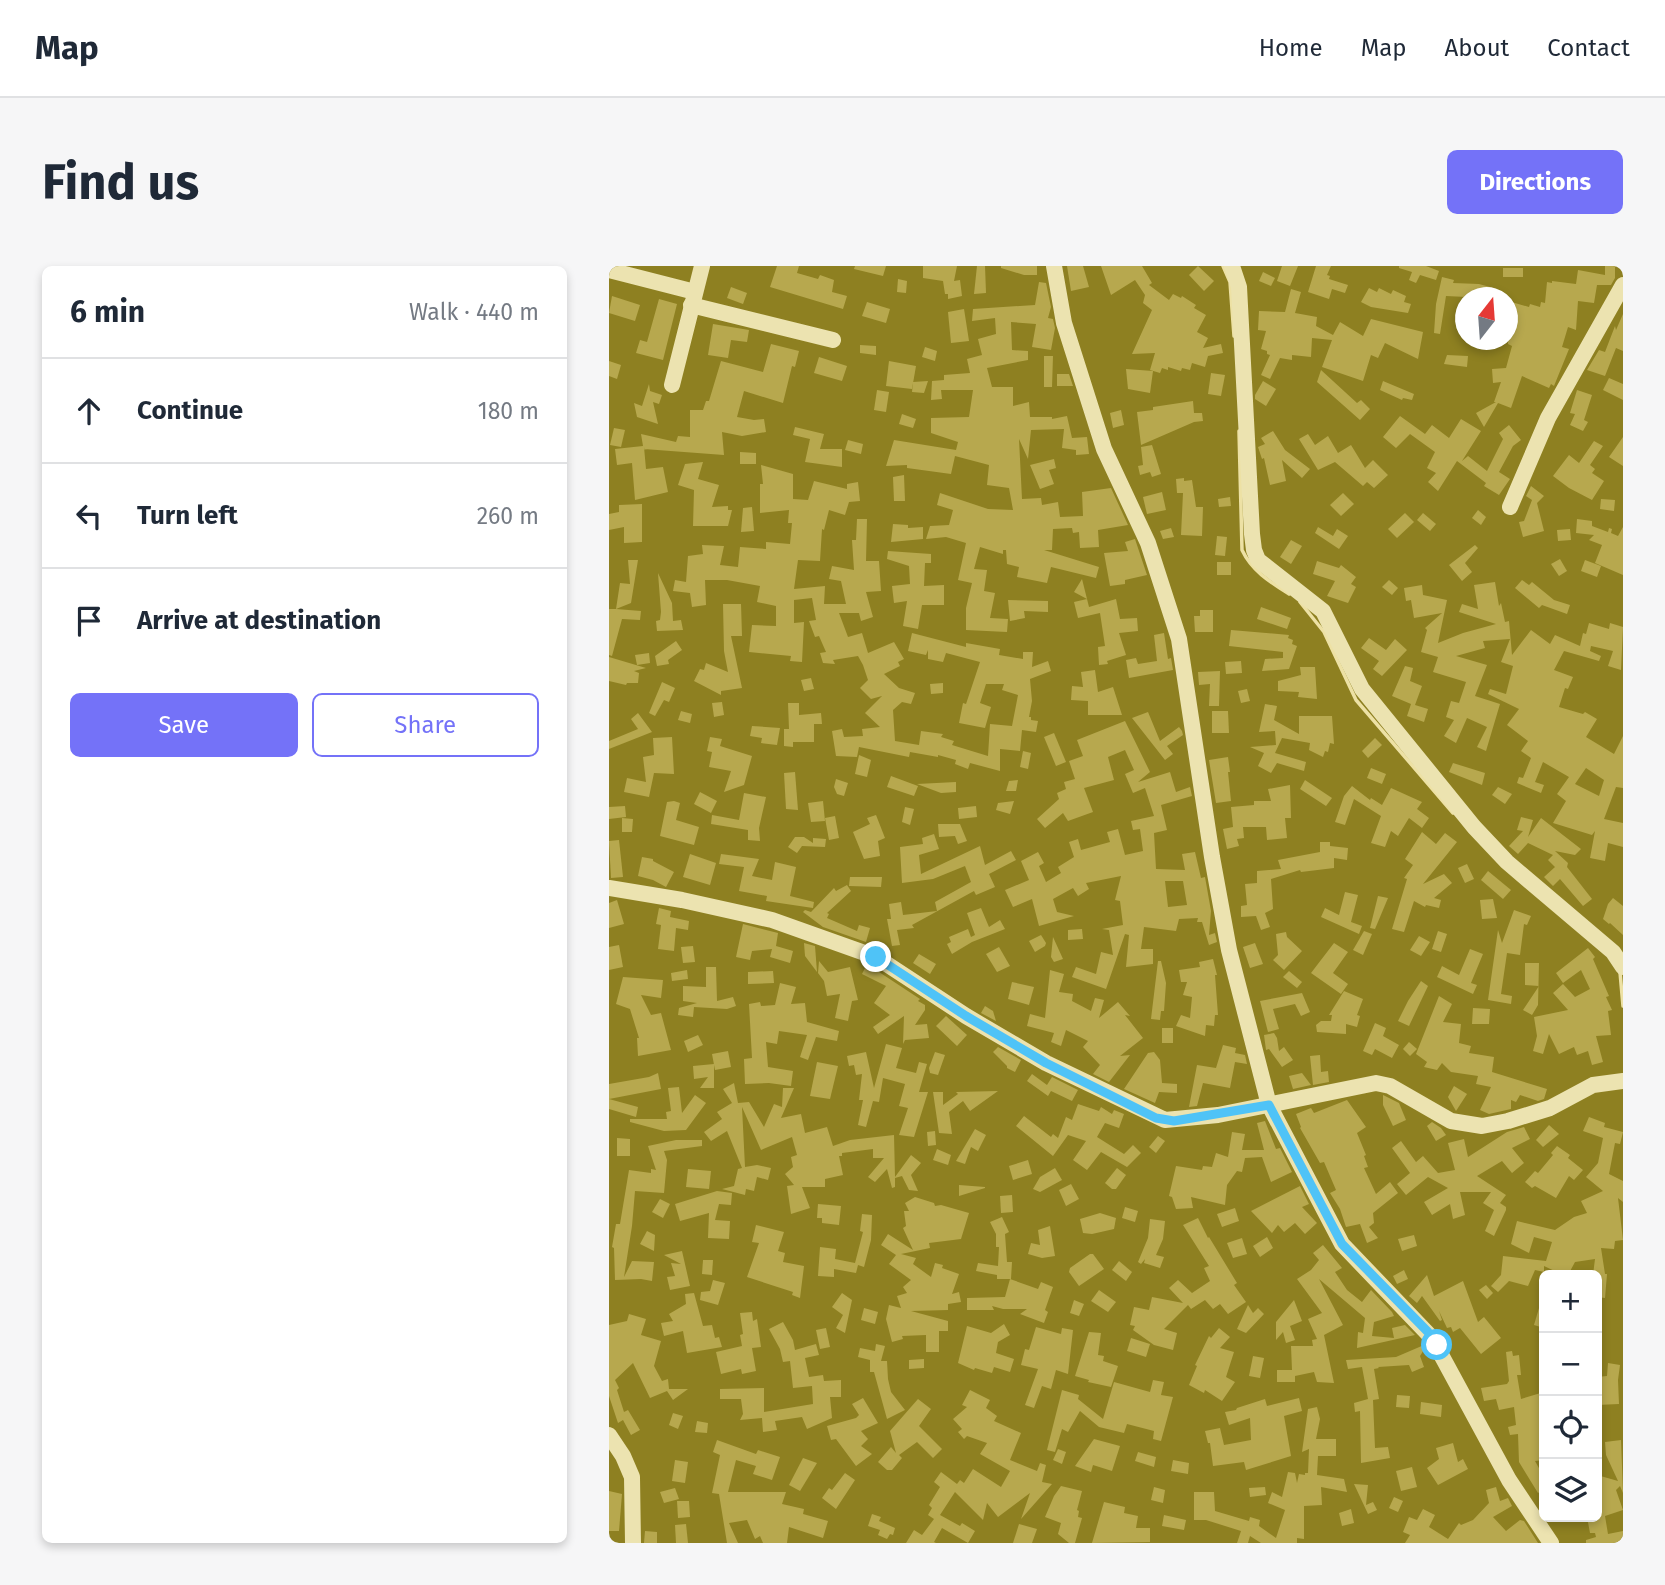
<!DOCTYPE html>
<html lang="en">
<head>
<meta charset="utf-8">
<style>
	:root { --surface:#fff; --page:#f6f6f7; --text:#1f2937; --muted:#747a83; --line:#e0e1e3; --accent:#7472f8 }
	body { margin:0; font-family:"Fira Sans",sans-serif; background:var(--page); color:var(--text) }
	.controls { position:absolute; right:21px; bottom:21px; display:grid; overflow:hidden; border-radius:10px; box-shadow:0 4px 10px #0003 }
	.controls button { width:63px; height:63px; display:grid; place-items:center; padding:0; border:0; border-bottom:2px solid var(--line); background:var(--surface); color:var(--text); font:35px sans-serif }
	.compass { position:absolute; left:846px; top:21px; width:63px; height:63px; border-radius:50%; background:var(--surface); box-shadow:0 4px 10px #0003; rotate:17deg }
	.stop { position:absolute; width:21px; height:21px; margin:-16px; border:5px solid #4fc3f7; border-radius:50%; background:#fff }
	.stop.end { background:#4fc3f7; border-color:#fff; box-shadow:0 2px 7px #0008 }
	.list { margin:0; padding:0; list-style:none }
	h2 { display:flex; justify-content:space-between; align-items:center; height:91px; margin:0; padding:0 28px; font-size:30px }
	h2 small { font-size:23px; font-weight:400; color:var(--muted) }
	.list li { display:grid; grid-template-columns:46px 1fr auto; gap:21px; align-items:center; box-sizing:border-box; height:105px; padding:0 28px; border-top:2px solid var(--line) }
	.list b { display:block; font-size:26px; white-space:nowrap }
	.list em { font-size:23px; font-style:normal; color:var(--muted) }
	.actions { display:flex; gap:14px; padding:21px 28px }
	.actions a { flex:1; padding:16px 0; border:2px solid var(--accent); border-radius:10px; text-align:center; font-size:24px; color:var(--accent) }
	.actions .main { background:var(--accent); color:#fff }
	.icon { flex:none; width:38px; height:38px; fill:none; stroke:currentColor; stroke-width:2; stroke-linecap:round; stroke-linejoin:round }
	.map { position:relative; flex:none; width:1014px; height:1277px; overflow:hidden; border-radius:10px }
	header { display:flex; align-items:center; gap:42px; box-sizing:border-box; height:98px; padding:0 35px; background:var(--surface); border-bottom:2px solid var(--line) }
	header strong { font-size:33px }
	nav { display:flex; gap:38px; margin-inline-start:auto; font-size:24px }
	.intro { display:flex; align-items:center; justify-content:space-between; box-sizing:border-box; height:168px; padding:0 42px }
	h1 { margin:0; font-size:49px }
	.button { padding:18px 32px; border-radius:10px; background:var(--accent); color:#fff; font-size:24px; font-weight:700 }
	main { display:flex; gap:42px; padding:0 42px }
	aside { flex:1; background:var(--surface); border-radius:10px; box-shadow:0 4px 10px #0003 }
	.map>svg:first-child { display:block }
</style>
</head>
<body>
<header>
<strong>Map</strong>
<nav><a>Home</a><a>Map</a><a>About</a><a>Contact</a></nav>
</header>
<div class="intro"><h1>Find us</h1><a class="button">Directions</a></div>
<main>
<aside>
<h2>6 min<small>Walk · 440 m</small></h2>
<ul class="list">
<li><svg class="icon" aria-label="ahead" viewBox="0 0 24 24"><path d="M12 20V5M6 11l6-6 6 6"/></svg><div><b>Continue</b></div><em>180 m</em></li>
<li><svg class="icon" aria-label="left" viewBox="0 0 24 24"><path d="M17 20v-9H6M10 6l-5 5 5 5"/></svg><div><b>Turn left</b></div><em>260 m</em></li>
<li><svg class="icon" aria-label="arrive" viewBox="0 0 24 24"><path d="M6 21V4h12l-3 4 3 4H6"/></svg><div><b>Arrive at destination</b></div></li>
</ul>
<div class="actions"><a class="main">Save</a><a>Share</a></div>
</aside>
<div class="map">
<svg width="1014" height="1277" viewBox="0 0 1014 1277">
	<rect width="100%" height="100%" fill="#8e8021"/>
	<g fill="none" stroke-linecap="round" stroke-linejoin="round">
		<g stroke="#ede1a4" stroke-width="3.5">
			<polyline points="614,0 621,16 625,70"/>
			<path d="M630,165L633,284C643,305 661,316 680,328"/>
			<polyline points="691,336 715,366 747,434 844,547"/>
			<polyline points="1011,706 1014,740"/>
		</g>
	</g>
	<g fill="#b7a84e" fill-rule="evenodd">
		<polygon points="168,0 190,0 188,7 209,13 211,9 225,14 223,26 238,30 234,43 161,21"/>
		<polygon points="246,0 277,0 274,10 245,3"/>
		<polygon points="314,0 348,0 345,15 351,14 353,30 339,33 339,28 336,28 334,15 314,12"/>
		<polygon points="368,0 376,0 377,27 365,28"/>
		<polygon points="392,0 428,0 428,9 415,9 392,2"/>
		<polygon points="458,0 474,0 480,21 462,25"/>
		<polygon points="492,0 533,0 543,17 540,19 560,34 564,28 572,32 573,30 587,39 585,42 597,49 588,66 599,72 594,82 612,78 614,87 599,90 596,101 583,97 581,104 573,102 572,105 559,101 559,104 553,102 551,107 541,104 546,87 523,88 543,44 534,37 536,29 526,14 502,29"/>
		<polygon points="589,0 605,15 595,25 580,9"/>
		<polygon points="673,0 689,0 681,20 668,15"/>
		<polygon points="707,0 722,0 718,9 721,10 720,13 739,19 736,27 723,23 720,33 699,26"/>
		<polygon points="790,0 817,0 830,5 827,14 811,9 807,17 800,14 803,6 790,2"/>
		<polygon points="996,0 1006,0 1006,12 1002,19 988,19 985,37 969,35 967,64 959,61 953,81 960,83 945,120 942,118 940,122 913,110 902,142 889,137 875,161 867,147 887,136 885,136 892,116 884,117 883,103 897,102 903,80 899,78 899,35 920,41 921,38 931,41 932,36 936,37 938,16 943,17 943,15 967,18 969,4 996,9"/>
		<rect x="894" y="2" width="20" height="9"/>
		<polygon points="654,6 666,12 662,20 650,15"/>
		<polygon points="833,11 845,14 844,17 870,18 881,21 878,32 837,30 831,68 825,67 827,38"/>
		<polygon points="289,13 298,15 297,27 288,26"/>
		<polygon points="430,16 437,17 442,41 439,52 444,53 446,62 442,84 423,81 427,58 402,56 403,84 419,85 419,94 378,102 383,121 404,121 404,140 420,136 421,151 443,151 443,153 458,150 463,172 478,171 480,188 467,189 467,184 453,182 455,163 422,164 419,193 410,173 413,233 432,232 433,239 449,236 451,251 474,250 473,226 502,222 519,259 489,264 490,281 471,282 470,266 464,267 463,262 444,263 443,284 435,284 490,301 487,312 442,301 438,317 408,311 410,301 398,298 397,284 394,284 394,288 371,281 365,303 378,304 375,325 386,327 381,352 399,353 398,366 357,364 357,342 363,317 349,314 357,277 337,271 317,273 321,260 340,259 344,244 328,239 331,227 379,243 404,244 400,222 378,219 380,199 346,190 342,208 298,202 298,199 277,200 285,174 347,184 349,176 322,167 322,152 360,151 364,124 332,124 333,133 322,134 323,115 335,114 335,109 361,107 358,93 373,89 369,73 387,68 386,52 363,55 364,43 426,39"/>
		<polygon points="122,21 138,27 134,38 118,32"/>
		<polygon points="760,22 768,26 770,22 782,28 784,24 797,30 795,36 802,38 799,47 762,41 752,36"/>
		<polygon points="682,23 692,26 686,47 708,51 707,60 724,69 731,56 754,70 762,53 814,66 809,93 776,77 769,92 762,89 754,115 713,101 723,74 703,72 702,91 683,89 683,94 671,92 661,113 652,109 661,89 658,88 658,85 652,83 657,65 649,64 650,45 676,46"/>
		<polygon points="3,30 31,39 26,55 0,47"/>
		<polygon points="50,33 68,38 54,94 27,87 31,74 38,76"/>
		<polygon points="258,36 281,43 277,57 253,50"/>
		<polygon points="355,43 360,75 342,77 339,46"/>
		<polygon points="1014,48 1014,85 1007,82 996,110 978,104 990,84 996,86 1006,60 1007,64"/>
		<polygon points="104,58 140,64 138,76 122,74 119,92 99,89"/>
		<polygon points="162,78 190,85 186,101 183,100 174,137 135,125 128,151 145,154 155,153 157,166 133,170 113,166 115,189 35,183 35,181 37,203 54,201 59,226 26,234 23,197 8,199 6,183 34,180 32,168 67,176 69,170 81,171 81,144 94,144 97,135 100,135 112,95 154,106"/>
		<polygon points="251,79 267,80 267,89 251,87"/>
		<polygon points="316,81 328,85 326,95 313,91"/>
		<polygon points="838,89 859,90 858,101 835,98"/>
		<polygon points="435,90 444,90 443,121 435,121"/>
		<polygon points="210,91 238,100 233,115 205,107"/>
		<polygon points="0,95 12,99 8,113 0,110"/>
		<polygon points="280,95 307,100 303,123 277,120"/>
		<polygon points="517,103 544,105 541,127 519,123"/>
		<polygon points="712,104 748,137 752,134 761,143 751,154 708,116"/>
		<polygon points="602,107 616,109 612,130 599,128"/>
		<polygon points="448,108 460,108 464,120 448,120"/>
		<polygon points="1000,112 1014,118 1014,134 994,124"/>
		<polygon points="319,115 315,127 303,126 304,116"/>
		<polygon points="654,115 667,123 657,140 646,133 646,129"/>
		<polygon points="774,115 805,128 803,134 794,132 793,134 771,124"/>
		<polygon points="40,118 41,125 53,129 50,138 44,136 49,158 28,151 25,137 33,140"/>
		<polygon points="268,124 280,126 277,146 265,144"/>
		<polygon points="968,124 983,129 975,154 979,156 974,165 961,159 966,148 961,147"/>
		<polygon points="584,135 585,147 593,147 594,155 585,156 532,179 528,146 544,144 544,141"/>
		<polygon points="512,144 515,159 504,162 501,147"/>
		<polygon points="293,148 307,153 304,162 290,158"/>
		<polygon points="791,150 816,168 823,159 840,172 852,153 872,165 853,195 859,190 878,205 894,173 890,167 900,159 912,174 904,180 890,206 901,213 890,229 875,220 877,217 848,195 829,225 819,216 827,207 818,202 826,186 801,168 787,182 774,171"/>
		<polygon points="186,161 215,168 211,183 233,183 233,201 196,196 201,173 184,169"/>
		<polygon points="5,162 16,164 12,181 1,179"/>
		<polygon points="664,165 676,184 701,203 693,212 673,194 677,215 661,219 655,192 653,193 649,181 656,178 652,172"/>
		<polygon points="699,168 706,179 719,170 729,187 742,179 756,202 764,194 779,209 765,222 758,216 754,220 726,196 709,204 690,173"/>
		<polygon points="1014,171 1014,200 1000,191"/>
		<polygon points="239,174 254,178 252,188 236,184"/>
		<polygon points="985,175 994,180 981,199 986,203 983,207 995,215 983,234 960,222 944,210 960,189 970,197"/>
		<polygon points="543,179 552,208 543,211 541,206 531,209 529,200 534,199 532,181"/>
		<polygon points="131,186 147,187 147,198 131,198"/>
		<polygon points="445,193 447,202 440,204 445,218 431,223 421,199"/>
		<polygon points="94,196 89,213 110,219 103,241 119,240 119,244 123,244 119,260 84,260 85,224 69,219 76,198"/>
		<polygon points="152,199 184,208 184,233 199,234 205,215 238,223 238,218 249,216 251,235 240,236 236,249 220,244 215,264 213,263 211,295 189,294 185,323 216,320 215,338 237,338 232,315 220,313 223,300 245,304 243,274 247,274 248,253 258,253 257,295 270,295 272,325 257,326 264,351 252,355 250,347 230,347 239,371 253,367 259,387 285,376 295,393 289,396 291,400 275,408 290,422 306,427 302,438 293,436 284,444 286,475 310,479 312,465 334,468 332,471 345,475 343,479 379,490 381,458 403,460 409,429 393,424 395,418 377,418 371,437 382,441 376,462 350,457 354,437 357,438 371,396 337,387 334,396 319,393 319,384 317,389 299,385 303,367 357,381 357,377 391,383 390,389 414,393 414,386 424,386 423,401 439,395 442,405 421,413 423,435 420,451 422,451 422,454 429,455 427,466 413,464 411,485 391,483 391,505 361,497 359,503 346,498 347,494 329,489 329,491 301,486 300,491 250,481 248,491 227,490 223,465 233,463 235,471 254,470 253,463 271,461 256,447 273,430 262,433 251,422 259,414 254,399 249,390 224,394 226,398 214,397 211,387 217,386 210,370 206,371 200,355 207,354 203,332 185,334 185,357 195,356 193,396 181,395 182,390 140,386 143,359 167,360 167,340 148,336 151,320 118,314 96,314 97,339 83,341 81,327 64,325 66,314 77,316 79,290 94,288 93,279 115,280 111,299 129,301 131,281 157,283 157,276 181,278 183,257 179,257 180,244 151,247 151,218 154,218"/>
		<polygon points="295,209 296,235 285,235 284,211"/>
		<polygon points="575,212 575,215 583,214 587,241 594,241 593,270 572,269 574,227 568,227 567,213"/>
		<polygon points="922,220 935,230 928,237 935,265 914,271 910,256 915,255 923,234 917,230"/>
		<polygon points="553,226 557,244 538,248 534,231"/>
		<polygon points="734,227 745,238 732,250 721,239"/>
		<polygon points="621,231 622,240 610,241 609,233"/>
		<polygon points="992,233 1006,234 1005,245 991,243"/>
		<polygon points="33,238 33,276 15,277 15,261 0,264 0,248 10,246 10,239"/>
		<polygon points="143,241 145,265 132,266 134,242"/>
		<polygon points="869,244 877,251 872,259 863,252"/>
		<polygon points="796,247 805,256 788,272 779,263"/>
		<polygon points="814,247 827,258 821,265 808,254"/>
		<polygon points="968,253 983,255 983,260 999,266 1000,262 1003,263 1002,267 1009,270 1014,261 1014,309 986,297 993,279 980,274 985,269 967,267"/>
		<polygon points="284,258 299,259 299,262 314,261 314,273 282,276"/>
		<polygon points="709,261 724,270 728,263 739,270 730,283 706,267"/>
		<polygon points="562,262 565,271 554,273 551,265"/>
		<polygon points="961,263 962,274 949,275 948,264"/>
		<polygon points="608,270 618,271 616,290 606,289"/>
		<polygon points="526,273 538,309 516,314 516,318 501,320 495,287 519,285 516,276"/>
		<polygon points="682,274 693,280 682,298 671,291"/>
		<polygon points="866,279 869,282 856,297 863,306 853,315 840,299"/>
		<polygon points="279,285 322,288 322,297 316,297 315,320 335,319 335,339 313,339 309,363 294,360 298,335 285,337 283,320 301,318 300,300 278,293"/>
		<polygon points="951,293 958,305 950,310 942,298"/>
		<polygon points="19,294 29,294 22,337 7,343 32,345 31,354 13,353 3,390 0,389 0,343 7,343 11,317 21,318"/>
		<polygon points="976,294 992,300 988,311 972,305"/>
		<polygon points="708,295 730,302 732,299 747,311 742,318 747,321 739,337 718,330 726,315 704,308"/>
		<rect x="608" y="296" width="14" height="13"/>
		<polygon points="49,307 63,337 64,355 72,354 74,364 48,365 47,355 51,354 52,346"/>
		<polygon points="473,313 480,341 507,333 511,353 528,352 529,365 510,367 517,389 498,395 499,398 490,399 489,381 496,380 491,347 469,352 465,336 478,333 465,326"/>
		<polygon points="780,314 789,322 783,329 773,321"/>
		<polygon points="913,314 920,319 923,316 945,334 961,339 958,348 933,339 930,342 906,322"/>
		<path d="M886,316L890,340L892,337L896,356L900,355L903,389L922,364L941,378L946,369L971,380L974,367L977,368L980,357L1000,363L1001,357L1014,361L1012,404L999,400L1004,385L982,380L981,385L992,390L990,395L955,385L945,404L964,411L959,423L956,422L950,441L974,448L976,446L988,453L977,471L1005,488L1014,470V522L1007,521L995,553L1014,557V581L999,577L996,595L981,592L986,565L983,569L944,557L957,535L948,528L960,511L934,496L926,516L935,519L932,527L908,517L910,511L914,512L922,492L912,485L919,475L898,459L910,443L879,428L881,423L897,428L904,400L892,396L901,373L874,375L876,382L847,390L878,399L866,430L891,438L877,485L868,481L878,461L858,452L847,477L835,470L845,454L837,451L842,435L850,437L857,416L824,406L829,391L812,386L818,364L816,362L833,347L805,352L802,334L797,335L795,322L813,319L814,329L838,334L829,377L854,367L887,358L850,346L853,338L869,343L865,319ZM977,502L995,514L990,530L966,518Z"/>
		<polygon points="399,334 439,335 439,346 415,345 416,352 401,355"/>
		<polygon points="114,338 132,338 133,370 122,370 133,422 112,425 112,429 85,415 91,403 95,404 97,397 119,406 115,385"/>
		<polygon points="652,341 682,352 678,363 648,353"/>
		<polygon points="591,344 604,344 604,366 586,366 585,350 591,350"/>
		<polygon points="622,364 680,369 679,372 684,374 683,378 688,380 680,403 653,405 656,393 674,392 674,386 620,380"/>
		<polygon points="555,367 559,393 562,392 564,404 520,412 517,394 527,392 529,398 548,395 545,369"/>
		<polygon points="760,372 777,384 786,373 798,384 773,410 764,403 770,395 752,382"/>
		<polygon points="67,375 73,384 59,394 60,398 48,400 46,390"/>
		<polygon points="40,387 41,397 28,399 26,389"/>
		<polygon points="0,391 37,402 25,405 30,407 29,417 18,417 17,419 0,415"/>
		<polygon points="632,395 633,407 617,408 616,396"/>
		<polygon points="796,400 804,402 801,415 813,420 806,439 819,443 815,456 798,450 802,438 783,430"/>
		<polygon points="691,401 706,401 708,433 689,431 690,426 669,425 669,415 692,409"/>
		<polygon points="486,404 489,426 504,421 513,449 479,449 479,435 462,434 463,420 474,421 472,406"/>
		<polygon points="611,405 610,440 600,440 601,418 590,419 589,406"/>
		<polygon points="202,412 205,423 195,425 192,414"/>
		<polygon points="53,416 66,422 60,436 55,434 46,450 40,447"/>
		<polygon points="334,417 334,427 322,428 321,418"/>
		<polygon points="638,423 641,435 632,437 629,425"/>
		<polygon points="113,436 115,449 105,451 103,437"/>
		<polygon points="179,437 190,437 190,449 212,447 213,458 205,458 205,476 184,476 184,481 175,480 175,463 180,463"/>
		<polygon points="656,438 668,440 665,454 690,468 690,450 723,450 725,478 721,477 719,486 716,485 714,491 700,484 701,477 673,472 666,487 697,496 695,505 668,497 662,507 649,500 655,487 641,481 667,479 666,465 650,466"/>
		<polygon points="72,445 83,448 81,457 69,454"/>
		<polygon points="603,445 619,445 620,467 603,467"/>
		<polygon points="539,446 551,475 570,461 573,465 574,469 558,480 564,488 556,494 523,452"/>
		<polygon points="29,447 43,466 0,483 0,475 29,463 22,453"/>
		<path d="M516,455L541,506L529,516L561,506L567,526L581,521L583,530L552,539L558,564L545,567L547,603L576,604L573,588L586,586L592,612L596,611L602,645L600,669L606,667L608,676L600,679L593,656H588L589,652L570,653L567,665L535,661L532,683H544V698L517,701L520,669L516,668L497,723L463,711L467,701L487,708L492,686L504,689L500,664L493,663L514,659L511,635L506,634L512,610L477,617L480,623L469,630L464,622L444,633L448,646L465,650L430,660L423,633L404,641L396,624L420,614L412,595L429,586L435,597L430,600L437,616L452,607L449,601L465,591L460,576L469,573L472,584L501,576L498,566L509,563L516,589L534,585L531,563L524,564L522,555L545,550L536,522L524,527L516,508L525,504L516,484L499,491L505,514L475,522L484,546L459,555L454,547L436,562L428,553L450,533L448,527L457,523L455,516L466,513L460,495L474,490L468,474ZM556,615H574L578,639L559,641Z"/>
		<polygon points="143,460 171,462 168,479 152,477 153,472 141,470"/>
		<polygon points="445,467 457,496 447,500 435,471"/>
		<polygon points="63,471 65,508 45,507 40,531 15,526 18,512 37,516 34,491 45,489 44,472"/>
		<polygon points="101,471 113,473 111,480 143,490 135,519 115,526 122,505 100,501 103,486 98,485"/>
		<polygon points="766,472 773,479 759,492 753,485"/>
		<polygon points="414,485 422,487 419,503 411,501"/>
		<polygon points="250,489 262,494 258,511 246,508"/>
		<polygon points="619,491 621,506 619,506 622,535 607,537 600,494"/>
		<polygon points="844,497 876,507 873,519 840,506"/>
		<polygon points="762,502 777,508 773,518 758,512"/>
		<polygon points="186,506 189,544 177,543 175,507"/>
		<polygon points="282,510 309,520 305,530 278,521"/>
		<polygon points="227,513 239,517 235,530 228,528 225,521"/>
		<polygon points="409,514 407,525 397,525 400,515"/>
		<polygon points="696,514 723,532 717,540 691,523"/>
		<polygon points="347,516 347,526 332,527 308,518"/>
		<polygon points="681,519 682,552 676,552 678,572 658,574 657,561 634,561 635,572 628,573 630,580 618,583 614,563 624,561 622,541 645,539 645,535 662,535 659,523"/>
		<polygon points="743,520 761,534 762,532 773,539 782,522 813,536 808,543 820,552 813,562 800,552 789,570 782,565 776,581 762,577 772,550 745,533 736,559 726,556 735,530"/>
		<polygon points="889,521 903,528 896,538 883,529"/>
		<polygon points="91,526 108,535 102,547 85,538"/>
		<polygon points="135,527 157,531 150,562 151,575 139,574 139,564 102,558 103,549 130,554"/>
		<polygon points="65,535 71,537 67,554 90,561 85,579 51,570 58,536"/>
		<polygon points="214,535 216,555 202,556 199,537"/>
		<polygon points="405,535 401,548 387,544 389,537"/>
		<polygon points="16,540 17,551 0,553 0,541"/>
		<polygon points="367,540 368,551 350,553 349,542"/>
		<polygon points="296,541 305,543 301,559 293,556"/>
		<polygon points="267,549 276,572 269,575 271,590 255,593 244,566 261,558 258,552"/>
		<polygon points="226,550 230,572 220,574 216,552"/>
		<polygon points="912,551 924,554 919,571 932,552 972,583 966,589 946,585 959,597 958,601 983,633 974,640 951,613 944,620 935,611 946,601 939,594 944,589 919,577 909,588 900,580 914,565 908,564"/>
		<polygon points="13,552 24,553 23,566 13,566"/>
		<polygon points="329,558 351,558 358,575 349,578 346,570 330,571"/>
		<polygon points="813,566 827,578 836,567 848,576 814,618 835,608 843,617 825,632 832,634 830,642 817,639 816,641 805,635 795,666 783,663 798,613 795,612 804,599 796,593"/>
		<polygon points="325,568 330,583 310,589 312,608 371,580 376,599 402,585 407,594 380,608 386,621 367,629 365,625 303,659 305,662 288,664 291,679 283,680 278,653 282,653 280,638 292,636 294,649 328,645 326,636 362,616 356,600 324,613 293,617 291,581 314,578 313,572"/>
		<polygon points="186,571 195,571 204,577 204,572 217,573 216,581 193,580 188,587 179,581"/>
		<polygon points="10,574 14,611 2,612 0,575"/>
		<polygon points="711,576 721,576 721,580 739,582 738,594 725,592 725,602 692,606 691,604 662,613 664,643 656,647 661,661 652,664 647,650 632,651 632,640 638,639 636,618 648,617 648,605 672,603 669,594 711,586"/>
		<polygon points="81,588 107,597 101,619 74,611"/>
		<polygon points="112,588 150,593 143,610 163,614 166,596 187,601 181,630 205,636 204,642 157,635 158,630 130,625 135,601 110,598"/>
		<polygon points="33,591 44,593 44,595 65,606 57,621 44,614 29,610"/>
		<polygon points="858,598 865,613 856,617 849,602"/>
		<polygon points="879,605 902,624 894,633 872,614"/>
		<polygon points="241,611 273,611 272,621 240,620"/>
		<polygon points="238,619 242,625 218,647 220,648 218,652 248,665 250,659 261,662 257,676 214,661 194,646 196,644 202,646 225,622 227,625"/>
		<polygon points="736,626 749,629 742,656 753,660 750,668 712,651 716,642 730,649"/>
		<polygon points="769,630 779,632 766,663 761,662"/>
		<polygon points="1004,632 1014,640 1014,669 1001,657 1000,658 994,653 999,638"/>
		<polygon points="884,633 888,652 873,653 871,634"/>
		<polygon points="8,634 15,658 0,662 0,637"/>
		<polygon points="50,642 62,645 61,651 80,655 79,664 67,662 65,685 49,683 52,659 47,658"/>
		<polygon points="372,642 380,661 391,654 396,663 363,676 343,688 338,678 342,676 340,671 359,663 362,671 366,669 358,647"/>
		<polygon points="905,644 922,650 918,659 915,658 911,689 898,687 892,728 903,730 902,738 879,734 889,664 893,677"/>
		<polygon points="134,658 169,667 167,680 184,685 181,697 161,691 163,683 143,685 141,694 127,691"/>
		<polygon points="473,663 474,673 459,674 459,664"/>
		<polygon points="755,665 763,668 754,689 744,684"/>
		<polygon points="829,665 838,668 832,686 823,683"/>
		<polygon points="677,666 678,671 693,685 675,704 664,694 669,689 667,668"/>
		<polygon points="432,669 437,677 436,680 426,686 420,675"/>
		<polygon points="810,670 821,676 812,690 801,684"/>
		<polygon points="444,671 454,693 445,696 442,691"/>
		<polygon points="195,677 206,680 208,706 196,690"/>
		<polygon points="646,677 654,698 641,702 634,681"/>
		<polygon points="725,677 739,686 724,707 739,718 732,728 702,707"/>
		<polygon points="10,679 14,701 0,704 0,681"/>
		<polygon points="84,680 86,696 74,697 72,681"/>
		<polygon points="390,681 401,700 388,706 377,688"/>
		<polygon points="979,682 986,691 984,693 1000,730 997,731 1003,744 999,745 1002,769 987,770 994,796 983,799 979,785 968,789 965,781 950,788 940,768 934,788 924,785 928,770 925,751 959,744 944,727 954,718 966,731 981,723 972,704 954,717 947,707"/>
		<polygon points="861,683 874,688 862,717 868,719 864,728 828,711 833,700 850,709"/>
		<polygon points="310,688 327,698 321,708 304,697"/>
		<polygon points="604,693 608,709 606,709 609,749 606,749 605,760 597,759 596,770 567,760 572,749 581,752 583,731 574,729 578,716 572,716 570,704 591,701 590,696"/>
		<polygon points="210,695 219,706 241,701 249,734 243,735 239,755 226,752 231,728 218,730 215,715 209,707"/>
		<polygon points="549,695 552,695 557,717 555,745 552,745 551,754 542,753"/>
		<polygon points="916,697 930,697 929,739 923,749 914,744 930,720 916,719"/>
		<polygon points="257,700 270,706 311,733 309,735 316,739 316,744 306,759 318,758 320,772 296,774 294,778 295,750 269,768 264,761 281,749 265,737 277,720 253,708"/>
		<polygon points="97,701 107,701 108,735 124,731 127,740 118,743 85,741 84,751 69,749 70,742 88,737 74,735 74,720 97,721"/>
		<polygon points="78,704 79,713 63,715 62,707"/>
		<polygon points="441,704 455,708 450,726 464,728 463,735 482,745 486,732 495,734 490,752 509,736 521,750 516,749 534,772 511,790 521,789 500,816 484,808 491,799 474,781 479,775 457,764 452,780 442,776 445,767 418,760 421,748 436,752"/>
		<polygon points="164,705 165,717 139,718 139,706"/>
		<polygon points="680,705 693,716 688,722 674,711"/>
		<polygon points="14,711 54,714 52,732 32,729 42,749 52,747 62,784 29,790 28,772 30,772 21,743 7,738"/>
		<polygon points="812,715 819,720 800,760 789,755 799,735"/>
		<polygon points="403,716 425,721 420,739 399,733"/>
		<polygon points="171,717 187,721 182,738 196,737 198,756 230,765 228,775 207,771 199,794 191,791 198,769 170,765 168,778 157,776 159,801 184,805 182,820 160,817 136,818 135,793 143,792 140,738 151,736 152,740 166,739"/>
		<polygon points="735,725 754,733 748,749 751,750 748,761 737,758 737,768 708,766 707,759 712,755 722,755 723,749 720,749"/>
		<polygon points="693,727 701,746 692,750 686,738 664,743 670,763 659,766 651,735"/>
		<polygon points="830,730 843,738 834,756 852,758 850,777 862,780 860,787 885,791 883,806 938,823 935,833 929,835 911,829 907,836 902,834 902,843 880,848 871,844 882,821 867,818 869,810 842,806 833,797 828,804 815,801 818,796 807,788"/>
		<polygon points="376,740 384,745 387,755 372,747"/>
		<polygon points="864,742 881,743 880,758 863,758"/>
		<polygon points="337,750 358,769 348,780 327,760"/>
		<polygon points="766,757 777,762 774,770 790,779 783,792 766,783 763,789 754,785"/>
		<rect x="553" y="762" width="11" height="15"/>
		<polygon points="665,767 668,772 670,785 675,781 684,794 673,801 660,783 657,784 655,769"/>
		<polygon points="89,769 94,779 79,786 75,775"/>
		<polygon points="800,776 808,783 801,790 794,783"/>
		<polygon points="277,778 293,782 287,802 307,807 310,796 318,798 310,826 319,826 305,871 290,869 299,842 290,840 296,818 274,812 270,836 264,835 257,861 249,859 254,834 250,834 253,808 247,809 245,799 240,800 238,790 257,786 265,822"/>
		<polygon points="614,779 627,782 626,787 636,789 638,798 626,796 621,822 594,817 588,840 580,841 588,799 607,802"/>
		<polygon points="389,781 412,794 406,806 398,802 398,800 384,786"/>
		<polygon points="119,785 122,801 106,804 103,788"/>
		<polygon points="326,786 336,789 329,809 321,807 320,802"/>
		<polygon points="545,786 551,794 553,817 568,818 568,827 550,826 546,837 515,823 539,787"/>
		<polygon points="711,789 712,806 719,805 720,816 704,819 701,790"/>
		<polygon points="208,796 229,800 221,833 201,830"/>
		<polygon points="105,798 105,822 91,822 99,811 85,813 84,800"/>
		<polygon points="49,807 52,823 0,833 29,841 27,851 0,843 0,818 40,811"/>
		<polygon points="693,807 702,819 684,823 680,810"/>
		<polygon points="423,808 438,819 443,811 469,824 463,835 442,825 439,830 418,815"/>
		<polygon points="125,817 129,837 140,836 155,861 165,838 173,841 174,822 185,822 172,852 192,848 196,867 218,861 224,880 241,874 285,869 286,911 302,889 312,897 302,909 309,925 300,924 293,910 286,912 286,921 283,922 278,903 266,916 259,911 275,892 264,892 264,883 233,887 233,890 230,890 234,909 216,913 216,921 193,921 201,942 182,948 178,920 185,919 176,908 184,901 182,891 188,889 183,871 152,884 133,841 136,901 148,899 162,902 159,914 148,911 145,925 137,923 136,929 113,923 125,920 129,903 133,902 118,865 102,875 95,866 113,853 108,846 123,837 114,823"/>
		<polygon points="845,820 858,828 847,845 839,831"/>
		<polygon points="70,821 73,847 86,829 97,837 77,864 55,865 21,856 21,853 58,853 57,846 62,845 59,822"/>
		<polygon points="389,825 361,845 354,835 340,846 343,868 330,867 324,826 334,826 334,839 349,828 347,826"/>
		<polygon points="774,829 790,837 797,854 784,860 774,839"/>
		<polygon points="738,834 757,861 748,867 757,889 755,890 759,901 755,902 767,928 781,916 789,927 764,947 765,957 760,961 769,972 758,977 751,958 737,961 731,943 721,927 727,924 715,896 711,897 691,862 692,861 687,848 702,842 705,847"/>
		<polygon points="469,838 490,845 492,841 503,848 505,844 515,848 510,862 496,857 488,871 515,888 524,879 532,887 518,901 492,886 478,904 464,894 477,875 459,869 444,890 407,860 415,850 442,871 444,868 449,872 457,851 463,854"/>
		<polygon points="980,851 996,857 995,861 1014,866 1011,878 1006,877 1000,908 1014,915 1014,936 1009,932 1014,974 1006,975 1005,983 992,982 996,1008 998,1008 996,1032 988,1031 988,1009 984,1009 986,993 966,996 959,1009 954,1009 935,1000 935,1006 926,1004 919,1020 900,1015 889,1026 882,1020 892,1009 894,990 937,995 943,976 925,971 920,987 902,978 908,955 946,964 965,951 978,947 972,935 994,925 977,911 989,897 994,872 974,865"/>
		<polygon points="656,855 667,883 671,882 683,906 662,916 653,891 636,892 633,906 628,905 618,919 616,939 582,931 584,942 567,943 563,931 560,930 567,900 593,904 594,900 603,901 607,887 619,891 623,866 636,868 633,884 655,884 648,857"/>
		<polygon points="823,856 832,862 837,869 827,875 818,860"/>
		<polygon points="940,859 950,868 934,881 927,874"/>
		<polygon points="915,861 921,873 903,882 915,897 903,907 893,895 868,910 897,929 891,937 897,941 897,944 885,970 876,965 885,944 874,937 882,926 851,926 856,949 844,953 841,938 823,949 815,936 839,922 819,911 797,929 788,918 801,907 783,882 792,875 807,896 814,890 829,907 846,904 839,877 855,873 859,891 898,866"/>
		<polygon points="366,863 377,869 369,885 362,881 356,898 347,895"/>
		<polygon points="326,865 327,879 319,880 318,866"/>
		<polygon points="549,870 556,875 547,887 540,881"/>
		<polygon points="8,872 21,873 21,890 8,890"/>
		<polygon points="67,874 93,874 93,880 55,885 58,894 55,927 26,925 23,960 15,1011 23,995 45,996 43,1015 32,1013 6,1014 5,982 3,981 7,958 11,958 20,904 42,907 42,903 47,904 39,880"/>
		<polygon points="948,880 961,889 959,892 974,904 965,914 960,910 947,932 926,920 923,922 916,916 926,905 929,907 944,889 942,887"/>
		<polygon points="328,883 342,889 339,899 324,894"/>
		<polygon points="419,894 423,908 404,914 400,900"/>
		<polygon points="446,902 453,914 431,926 424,923 431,911"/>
		<polygon points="508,902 517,909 507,923 503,923 496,917"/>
		<polygon points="79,903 102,905 100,923 77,921"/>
		<polygon points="462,918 470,933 457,940 450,924"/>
		<polygon points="350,919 376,921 376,922 350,930"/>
		<polygon points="691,920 700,938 693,941 708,957 696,968 686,957 675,966 669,959 663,967 642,945"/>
		<polygon points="108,925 123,927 122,939 110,938 106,954 121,955 120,973 99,972 100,947 71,955 66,938"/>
		<polygon points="403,929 404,946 392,947 391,930"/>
		<polygon points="306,931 325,937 326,940 332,939 360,947 352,973 320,977 321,982 292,988 307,992 304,998 322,1011 326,997 334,999 333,1002 350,1008 343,1028 350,1026 352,1036 339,1038 339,1044 302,1045 339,1055 339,1065 330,1065 330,1086 317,1086 317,1069 293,1070 294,1073 283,1076 277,1053 280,1039 292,1042 288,1030 298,1027 294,1021 302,1014 280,998 287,989 272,979 279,968 304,984 294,962 297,960 295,945 300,945 296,937"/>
		<polygon points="51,933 61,938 54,952 43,946"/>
		<polygon points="209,938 232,940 230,959 213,957 213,952 208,952"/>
		<polygon points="516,941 529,945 526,956 513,952"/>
		<polygon points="626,942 630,955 613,961 608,948"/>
		<polygon points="491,947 507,952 505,963 483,968 474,967 471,953"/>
		<polygon points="253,948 263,949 262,974 255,1001 249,999 247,1007 225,1003 225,1011 209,1010 211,981 227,983 226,993 246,997 254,966 251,965"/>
		<polygon points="393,951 400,966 396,968 398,996 403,996 402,1013 388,1013 388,1009 367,1005 369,997 389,1000 390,981 387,981 387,968 381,956"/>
		<polygon points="589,952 599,972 600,971 628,1017 625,1019 637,1036 619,1048 611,1038 604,1043 596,1034 582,1043 579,1039 555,1063 568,1067 564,1084 545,1079 524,1064 526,1060 521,1059 525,1041 540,1044 543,1031 574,1037 560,1022 569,1014 583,1027 601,1015 595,1002 600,1000 574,959"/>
		<polygon points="541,953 556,955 554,973 547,989 555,991 551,1002 535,997 536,993 532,998 529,996 539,972"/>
		<polygon points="147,959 175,966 169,985 176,987 174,996 195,1000 191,1032 183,1029 184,1026 138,1011 150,977 143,976"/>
		<polygon points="441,960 446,990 433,992 419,988 422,977 431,979 429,964"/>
		<polygon points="38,965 46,969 45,985 31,978"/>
		<polygon points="805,969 808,980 793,985 789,973"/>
		<polygon points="658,971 664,982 651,991 644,980"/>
		<polygon points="633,972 638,988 624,992 618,977"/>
		<polygon points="714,979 733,1002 726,1006 738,1024 753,1036 762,1024 783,1046 785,1050 765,1056 763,1070 785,1072 783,1062 796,1059 806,1069 748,1082 749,1066 754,1067 756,1052 710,1013 734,1059 715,1069 725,1117 708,1116 705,1106 686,1110 686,1116 668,1116 668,1104 683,1104 682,1080 704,1080 703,1074 708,1073 699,1053 713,1047 688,1013 702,1004 710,994 704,987"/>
		<polygon points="73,985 81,1020 61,1024 58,1011 66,1010 62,997 72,998 55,989"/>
		<polygon points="481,988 484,988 495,1003 470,1020 460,1006 461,1002"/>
		<polygon points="94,994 104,994 103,1009 93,1008"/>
		<polygon points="510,995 523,1006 517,1015 503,1004"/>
		<polygon points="795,1004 799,1013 788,1018 784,1010"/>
		<polygon points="818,1009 825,1030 854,1015 869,1056 875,1051 892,1072 872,1088 851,1062 844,1066 842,1061 838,1062 830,1045 833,1054 831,1055 813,1030 808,1037 800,1030"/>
		<polygon points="401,1013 429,1023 432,1016 444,1021 436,1044 439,1046 435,1057 411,1048 418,1043 394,1043 383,1040 385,1044 358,1044 358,1032 396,1031"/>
		<polygon points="104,1014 116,1017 109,1039 91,1034 92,1026 101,1025"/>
		<polygon points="877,1019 884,1027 878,1033 870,1024"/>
		<polygon points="490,1024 507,1036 499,1046 482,1035"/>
		<polygon points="85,1027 94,1060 103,1059 106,1072 110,1071 113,1081 78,1087 74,1065 55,1070 52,1057 64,1055 60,1048 77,1038 76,1028"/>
		<polygon points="233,1027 243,1034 236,1067 227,1062 234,1049 223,1041"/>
		<polygon points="933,1032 935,1032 935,1062 925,1059"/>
		<polygon points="465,1034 475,1038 470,1050 461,1047"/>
		<polygon points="685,1034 693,1055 681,1060 686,1074 677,1077 674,1066 667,1074 667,1056"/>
		<polygon points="639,1039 644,1047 649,1042 655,1048 637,1067 628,1063"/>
		<polygon points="255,1042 269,1046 266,1058 252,1054"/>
		<polygon points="143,1046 144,1055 148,1053 152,1081 143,1082 147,1105 133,1108 132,1103 112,1108 107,1086 133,1080 131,1069 134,1068 131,1047"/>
		<polygon points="20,1048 37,1053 32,1069 52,1075 45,1100 53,1115 59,1113 60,1123 79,1123 64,1134 58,1125 41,1132 24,1097 6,1114 10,1122 8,1124 15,1146 19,1144 31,1164 22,1169 14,1154 9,1157 0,1130 0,1059 18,1055"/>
		<polygon points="174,1056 184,1074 186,1084 207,1078 210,1089 196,1092 200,1111 214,1109 215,1115 232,1114 232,1131 221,1131 223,1152 198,1163 193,1151 166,1155 168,1164 154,1166 153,1152 131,1154 134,1148 132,1133 111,1133 111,1123 155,1122 155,1146 204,1138 203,1120 184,1122 181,1095 174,1096 171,1083 160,1063"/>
		<polygon points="395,1058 401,1069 389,1076 387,1087 405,1093 401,1106 385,1101 383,1107 366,1102 365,1104 349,1097 358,1060 382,1067"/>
		<polygon points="427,1061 452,1068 453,1062 464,1064 459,1108 447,1104 442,1123 433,1120 425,1142 416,1139 429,1103 412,1099 416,1083 420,1084"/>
		<polygon points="217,1062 221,1081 211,1083 207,1064"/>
		<polygon points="610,1062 621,1071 611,1082 625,1086 617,1111 626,1116 613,1135 596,1124 595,1127 580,1119 588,1100 586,1099 600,1070 602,1072"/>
		<polygon points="480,1066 492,1067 489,1089 495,1090 494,1095 509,1100 502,1121 479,1116 480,1114 466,1110"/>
		<polygon points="522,1072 541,1078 537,1091 518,1085"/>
		<polygon points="267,1078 276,1080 272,1095 278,1095 279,1113 282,1126 296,1144 278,1153 265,1106 261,1106 261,1094 249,1091 251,1082 266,1085"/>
		<polygon points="815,1079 816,1082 811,1090 815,1101 803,1106 800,1099 769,1101 770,1102 765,1103 770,1133 764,1134 766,1182 779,1181 781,1192 752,1197 751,1145 746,1146 745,1137 759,1133 753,1101 739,1103 737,1094 787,1091"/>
		<polygon points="903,1085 904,1090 910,1089 912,1109 908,1109 912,1133 935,1126 935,1194 926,1195 935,1211 935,1223 929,1227 910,1196 909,1168 901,1169 899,1161 907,1159 905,1141 890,1144 887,1133 875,1135 872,1122 898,1118 900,1115 897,1086"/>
		<polygon points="644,1090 655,1092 651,1112 640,1110"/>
		<polygon points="315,1093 315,1102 300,1103 300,1094"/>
		<polygon points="999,1097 1011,1099 1009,1114 1010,1138 988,1139 988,1111 998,1110"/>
		<polygon points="544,1114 555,1116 552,1129 564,1131 552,1175 544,1173 545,1165 518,1158 515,1167 490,1161 471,1145 459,1166 453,1163 446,1186 438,1184 453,1124 470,1129 469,1133 494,1153 505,1116 541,1126"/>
		<polygon points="361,1124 381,1134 377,1142 388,1150 385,1155 412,1167 401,1194 428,1205 431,1197 437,1199 433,1216 443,1218 412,1253 421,1227 389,1251 378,1237 374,1254 346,1226 331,1249 351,1260 353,1257 366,1265 359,1277 333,1262 325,1276 327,1277 297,1277 305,1264 313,1269 325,1253 319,1249 323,1242 320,1239 331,1221 325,1216 332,1206 348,1218 351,1214 355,1217 364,1203 392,1221 401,1205 371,1188 378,1177 358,1170 355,1173 349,1166 353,1163 344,1153 358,1141 353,1139"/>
		<polygon points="788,1129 801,1130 800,1142 787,1141"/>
		<polygon points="254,1132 269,1157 252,1165 259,1173 252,1180 263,1188 247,1200 227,1173 222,1174 218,1160 247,1152 250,1149 243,1138"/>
		<polygon points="690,1132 693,1145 675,1150 682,1190 637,1204 635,1196 604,1200 601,1177 599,1177 596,1165 611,1162 615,1179 642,1174 641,1152 620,1159 616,1146 627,1144 628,1142 656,1133 658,1140"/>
		<polygon points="309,1133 322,1143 310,1160 333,1183 324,1192 308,1176 290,1189 293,1192 283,1204 278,1204 269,1196 282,1181 287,1187 281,1165"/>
		<polygon points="812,1136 833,1139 832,1151 811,1148"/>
		<polygon points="708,1141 711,1153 707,1173 727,1173 727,1190 709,1190 708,1209 735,1213 738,1226 712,1221 713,1239 695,1240 695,1273 688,1272 688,1277 652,1277 641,1270 639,1277 628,1277 632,1265 597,1254 585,1254 585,1226 605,1226 606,1245 640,1255 641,1251 651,1254 650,1260 667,1272 676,1244 659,1237 663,1226 673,1231 679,1206 686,1207 688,1217 690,1208 696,1209 696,1207 699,1207 700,1183 693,1186 699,1143"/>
		<polygon points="64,1147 74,1150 69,1163 60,1159"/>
		<polygon points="88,1155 99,1157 98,1167 86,1166"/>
		<polygon points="485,1173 511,1180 503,1205 484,1199 482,1206 466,1200"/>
		<polygon points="108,1174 147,1188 149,1184 171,1191 163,1214 144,1208 147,1200 127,1194 119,1226 177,1226 173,1238 195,1243 194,1248 219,1255 214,1272 180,1261 178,1277 154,1277 151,1270 146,1273 138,1254 120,1257 129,1277 118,1277 110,1228 103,1227 111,1189 104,1186"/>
		<polygon points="1012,1174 1014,1227 1011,1220 1007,1224 1014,1244 996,1250 999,1268 1014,1265 1014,1277 977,1277 977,1274 987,1271 986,1267 981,1267 978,1251 988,1251 988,1209 1009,1215 997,1189 996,1176"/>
		<polygon points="844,1177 849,1196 854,1193 859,1203 829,1219 818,1202 830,1193 827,1182"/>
		<polygon points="449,1183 457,1186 453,1198 444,1194"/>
		<polygon points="529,1186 547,1191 545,1201 526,1195"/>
		<polygon points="194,1192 208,1197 191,1225 180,1219"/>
		<polygon points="66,1194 79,1196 76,1217 63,1215"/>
		<polygon points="564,1194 580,1197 579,1208 562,1205"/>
		<polygon points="803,1201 808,1221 792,1225 787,1205"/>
		<polygon points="236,1207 246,1214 227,1243 213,1232 220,1222 223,1224"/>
		<polygon points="745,1218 759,1219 757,1239 764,1236 768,1244 759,1248"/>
		<polygon points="452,1220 473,1225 468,1244 470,1245 469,1251 473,1252 466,1277 460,1277 449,1268 452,1257 436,1251 445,1230"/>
		<polygon points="545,1221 556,1224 554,1237 542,1234"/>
		<polygon points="656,1221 657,1229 641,1231 640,1222"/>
		<polygon points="887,1221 891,1235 899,1232 903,1240 884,1251 897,1265 911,1254 915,1255 929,1277 796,1277 801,1269 794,1266 800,1251 808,1254 814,1243 826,1249 820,1261 839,1273 850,1257 852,1259 864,1254 880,1237 877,1224"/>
		<polygon points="66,1222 70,1233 55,1237 51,1226"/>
		<polygon points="0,1225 13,1228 10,1265 0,1265"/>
		<polygon points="785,1231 794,1235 789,1246 780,1242"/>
		<polygon points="68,1235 80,1235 81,1251 69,1252"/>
		<polygon points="495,1236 516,1241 515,1247 529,1250 527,1262 541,1262 541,1276 483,1277"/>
		<polygon points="742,1243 745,1257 733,1260 730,1247"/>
		<polygon points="263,1248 272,1251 270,1255 286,1262 284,1269 281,1268 278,1273 269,1269 271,1264 259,1260"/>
		<polygon points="555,1249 577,1254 575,1264 553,1260"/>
		<polygon points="77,1258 79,1277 67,1277 66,1259"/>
		<polygon points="410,1258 428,1263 423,1277 404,1277"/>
		<polygon points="36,1265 48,1266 48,1277 35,1277"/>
	</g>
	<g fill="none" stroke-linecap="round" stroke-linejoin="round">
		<g stroke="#ece3b0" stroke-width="16">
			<polyline points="445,0 455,57 495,183 539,277 570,373 603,591 620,684 660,839 733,978 823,1072 900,1214 942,1277"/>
			<polyline points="623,0 630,21 643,268 645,284 649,294 714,345 753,423 865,561 898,596 1004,686 1014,701"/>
			<polyline points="0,4 86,26"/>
			<polyline points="82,39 224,74"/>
			<polyline points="63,119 93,0"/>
			<polyline points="901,241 939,152 1014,19"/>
			<polyline points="0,622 73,634 163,654 267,691 357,750 437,797 556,854 609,849 767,817 781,820 842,855 873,860 899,855 941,842 984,819 1014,815"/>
			<polyline points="0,1169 14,1190 23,1211 24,1277"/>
		</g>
	</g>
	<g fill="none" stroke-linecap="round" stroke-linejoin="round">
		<polyline stroke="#4fc3f7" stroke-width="9" points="267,691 357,750 437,797 547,852 565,855 660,839 733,978 819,1066 828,1079"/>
	</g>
</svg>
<div class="controls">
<button>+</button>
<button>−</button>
<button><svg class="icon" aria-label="locate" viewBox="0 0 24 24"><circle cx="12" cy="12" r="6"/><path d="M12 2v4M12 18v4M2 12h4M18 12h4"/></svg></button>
<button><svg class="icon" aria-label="layers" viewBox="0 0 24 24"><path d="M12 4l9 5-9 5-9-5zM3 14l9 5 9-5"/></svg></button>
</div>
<svg class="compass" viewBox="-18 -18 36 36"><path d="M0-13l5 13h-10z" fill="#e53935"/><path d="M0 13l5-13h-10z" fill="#747a83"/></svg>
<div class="stop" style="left:828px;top:1079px"></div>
<div class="stop end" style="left:267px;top:691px"></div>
</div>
</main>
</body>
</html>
